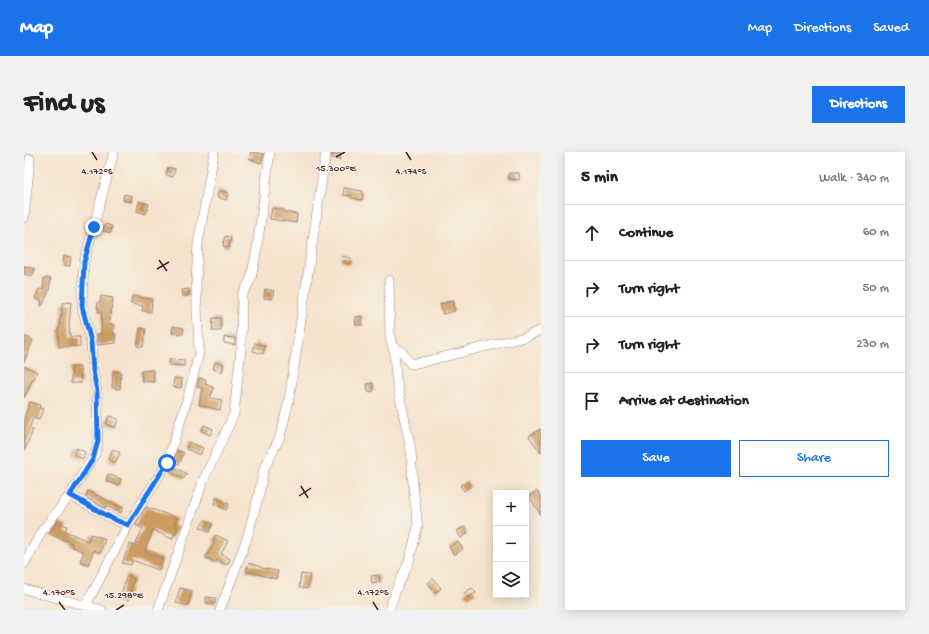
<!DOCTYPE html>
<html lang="en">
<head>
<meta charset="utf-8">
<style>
	:root { --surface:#fff; --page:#f2f2f2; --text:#222; --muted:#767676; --line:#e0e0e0; --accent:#1a73e8 }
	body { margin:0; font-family:"Gochi Hand",sans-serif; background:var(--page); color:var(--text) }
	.controls { position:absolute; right:12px; bottom:12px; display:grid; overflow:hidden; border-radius:0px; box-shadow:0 2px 10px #0003 }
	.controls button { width:36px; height:36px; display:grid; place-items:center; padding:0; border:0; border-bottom:1px solid var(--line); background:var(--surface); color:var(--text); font:20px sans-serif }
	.stop { position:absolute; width:12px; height:12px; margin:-9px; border:3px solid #1a73e8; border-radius:50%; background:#fff }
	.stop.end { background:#1a73e8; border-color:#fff; box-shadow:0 1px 4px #0008 }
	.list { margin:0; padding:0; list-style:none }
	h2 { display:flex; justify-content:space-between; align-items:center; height:52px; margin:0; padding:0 16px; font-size:17px }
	h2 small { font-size:13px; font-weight:400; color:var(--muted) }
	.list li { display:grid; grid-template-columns:26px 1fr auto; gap:12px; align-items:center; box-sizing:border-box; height:56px; padding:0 16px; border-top:1px solid var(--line) }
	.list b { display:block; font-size:15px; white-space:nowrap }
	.list em { font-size:13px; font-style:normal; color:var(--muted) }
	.actions { display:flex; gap:8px; padding:12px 16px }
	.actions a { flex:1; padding:9px 0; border:1px solid var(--accent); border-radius:0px; text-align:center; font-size:14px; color:var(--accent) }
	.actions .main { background:var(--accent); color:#fff }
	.icon { flex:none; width:22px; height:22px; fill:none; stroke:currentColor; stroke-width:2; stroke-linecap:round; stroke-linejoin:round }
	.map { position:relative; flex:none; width:517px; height:458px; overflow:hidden; border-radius:0px }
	header { display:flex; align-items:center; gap:24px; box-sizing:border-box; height:56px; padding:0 20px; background:var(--accent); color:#fff }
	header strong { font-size:19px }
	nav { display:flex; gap:22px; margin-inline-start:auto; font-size:14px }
	.intro { display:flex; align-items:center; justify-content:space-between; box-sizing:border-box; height:96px; padding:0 24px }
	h1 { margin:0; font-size:28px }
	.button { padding:10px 18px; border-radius:0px; background:var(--accent); color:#fff; font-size:14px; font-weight:700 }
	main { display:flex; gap:24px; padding:0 24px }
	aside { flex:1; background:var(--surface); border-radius:0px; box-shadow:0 2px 10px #0003 }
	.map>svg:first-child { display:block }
</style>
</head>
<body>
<header>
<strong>Map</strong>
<nav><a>Map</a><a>Directions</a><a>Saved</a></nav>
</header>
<div class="intro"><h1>Find us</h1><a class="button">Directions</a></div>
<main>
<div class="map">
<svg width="517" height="458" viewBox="0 0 517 458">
	<rect width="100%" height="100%" fill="#f7f3e8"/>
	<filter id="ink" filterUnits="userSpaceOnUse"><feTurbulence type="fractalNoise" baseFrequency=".025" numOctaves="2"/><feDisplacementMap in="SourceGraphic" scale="8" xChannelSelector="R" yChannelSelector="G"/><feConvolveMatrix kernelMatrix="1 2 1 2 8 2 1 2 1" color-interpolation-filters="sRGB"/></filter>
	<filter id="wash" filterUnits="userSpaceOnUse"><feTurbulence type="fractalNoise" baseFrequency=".012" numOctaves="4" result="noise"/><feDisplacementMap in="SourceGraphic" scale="16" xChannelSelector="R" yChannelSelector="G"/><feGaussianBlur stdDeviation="0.9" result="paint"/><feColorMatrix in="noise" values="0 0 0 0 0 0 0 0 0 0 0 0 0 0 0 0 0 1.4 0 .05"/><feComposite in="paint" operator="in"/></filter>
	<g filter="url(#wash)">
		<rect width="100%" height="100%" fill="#f5e3cd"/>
		<g id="blocks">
			<g fill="#ca9c5d">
				<polygon points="227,0 240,2 237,11 225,7"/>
				<polygon points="309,0 317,0 316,8 308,6"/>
				<polygon points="144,15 151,17 149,25 142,23"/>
				<polygon points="485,21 495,21 495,28 485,27"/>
				<polygon points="320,36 339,39 338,48 327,46 328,44 319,43"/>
				<polygon points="195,38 204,41 202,48 193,45"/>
				<polygon points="100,42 108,44 107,50 99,48"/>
				<polygon points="115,49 125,52 122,62 113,59"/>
				<polygon points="248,56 260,58 260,60 273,62 272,71 246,67"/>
				<polygon points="81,72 88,74 87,81 79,79"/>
				<polygon points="201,84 207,85 205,96 199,94"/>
				<polygon points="40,104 47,105 46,114 39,113"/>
				<polygon points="318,104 327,106 326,112 317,110"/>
				<polygon points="0,114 11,117 8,124 0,122"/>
				<polygon points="20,126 27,126 25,139 18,154 17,154 18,149 11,146 15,137 19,138"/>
				<polygon points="165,137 165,144 158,144 157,138"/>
				<polygon points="241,137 250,139 248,147 240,146"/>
				<polygon points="77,144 89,146 85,172 90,173 89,182 91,182 92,191 73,193 73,182 77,182 78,160 74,160 75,156 73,156 74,150 76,150"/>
				<polygon points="108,144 128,147 127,160 118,159 119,154 107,152"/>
				<polygon points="428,149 431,159 419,162 416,152"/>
				<polygon points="47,150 45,172 46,185 56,185 56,194 35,195 34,176 36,176 36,164 38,164 38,151"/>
				<polygon points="338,164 338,173 332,173 331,165"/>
				<polygon points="189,166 197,166 197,179 188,179"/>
				<polygon points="149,174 160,176 159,182 148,181"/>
				<polygon points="116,176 122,177 119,195 113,194"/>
				<polygon points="0,184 9,188 0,210"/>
				<polygon points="200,185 211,186 211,193 200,191"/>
				<polygon points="231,191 241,194 239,202 229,199"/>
				<polygon points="146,207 160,208 160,214 145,213"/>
				<polygon points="191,210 200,212 198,220 189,217"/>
				<polygon points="0,214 13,220 10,227 9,227 0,246"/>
				<polygon points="47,215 56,215 57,231 47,231"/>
				<polygon points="129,218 130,230 118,229 117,219"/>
				<polygon points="89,219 97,220 96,237 88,236"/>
				<polygon points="150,226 158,227 157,236 149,235"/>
				<polygon points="175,226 182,228 181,232 190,236 186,246 198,248 196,258 175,253 178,236 173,235"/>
				<polygon points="349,231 350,239 344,240 343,232"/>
				<polygon points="6,250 16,253 15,256 19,257 15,268 9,266 5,277 9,278 0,300 0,267"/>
				<polygon points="85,264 94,267 91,276 82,272"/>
				<polygon points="180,273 189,277 186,283 177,279"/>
				<polygon points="517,277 517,301 505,284"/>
				<polygon points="165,290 179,296 176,303 162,297"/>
				<polygon points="52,296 61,300 59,307 50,303"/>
				<polygon points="89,297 96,301 91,311 84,307"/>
				<polygon points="153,298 160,301 155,312 150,310"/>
				<polygon points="149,314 163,322 159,327 146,319"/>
				<polygon points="84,322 97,327 95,334 82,329"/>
				<polygon points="443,329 447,334 440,339 436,334"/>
				<polygon points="64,339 99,356 97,361 82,354 81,356 62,345"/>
				<polygon points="513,339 517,345 517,363 505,344"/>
				<polygon points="192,346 205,352 202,358 190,352"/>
				<polygon points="122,355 153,366 150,373 154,375 148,387 129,378 121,398 121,400 139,407 135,418 108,408 107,413 98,411 106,392 111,394 119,376 111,373"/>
				<polygon points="181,368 189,372 185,380 176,375"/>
				<polygon points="33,370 43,374 41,379 64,389 67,382 81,387 76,401 70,398 64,413 56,409 60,400 47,394 48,391 25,382 27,378"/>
				<polygon points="440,375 444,381 437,386 433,379"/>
				<polygon points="192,383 204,389 197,402 206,407 203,413 193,408 192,411 182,405 191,390 189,389"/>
				<polygon points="434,390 439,397 430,403 425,395"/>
				<polygon points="225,411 242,417 254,419 252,427 222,419"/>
				<polygon points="277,422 286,423 283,437 275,435"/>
				<polygon points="103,423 111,427 106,437 107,437 104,448 96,446"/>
				<polygon points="355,423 356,430 348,431 347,424"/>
				<polygon points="409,427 417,436 411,441 404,431"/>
				<polygon points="156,436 168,439 164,454 152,451"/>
				<polygon points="448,436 452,441 444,446 440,441"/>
				<polygon points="182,445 192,446 191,452 182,451"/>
			</g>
		</g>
	</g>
	<g filter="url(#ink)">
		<use href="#blocks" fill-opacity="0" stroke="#a0817c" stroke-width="1"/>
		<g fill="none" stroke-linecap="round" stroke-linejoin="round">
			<defs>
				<g id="street">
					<polyline points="0,66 6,7"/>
					<polyline points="365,128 366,186 370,199 372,226 387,298 389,334 394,374 385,410 371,440 365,458"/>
					<polyline points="369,195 377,199 387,212 407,208 501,185 517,178"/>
					<polyline points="46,343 89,367 104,373 62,453"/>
					<polyline points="104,373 143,311 164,245 175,201 172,131 174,92 190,0"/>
					<polyline points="0,412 18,379 46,343 72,300 74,289 73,239 69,219 67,190 58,154 60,110 90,0"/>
					<polyline points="0,437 78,458"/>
					<polyline points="134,458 180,327 210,262 217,196 218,143 227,127 233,96 246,0"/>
					<polyline points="196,458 223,386 234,346 240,317 256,285 265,248 302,0"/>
				</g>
			</defs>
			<use href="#street" stroke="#a0817c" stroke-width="10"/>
			<use href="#street" stroke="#fff" stroke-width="9"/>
		</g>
	</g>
	<g fill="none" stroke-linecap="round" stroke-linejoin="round" filter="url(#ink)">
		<polyline stroke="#1a73e8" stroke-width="5" points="70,75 60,110 58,154 67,190 69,219 73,239 74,289 69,307 46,343 89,367 104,373 143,311"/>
	</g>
	<path fill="none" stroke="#4a1f2b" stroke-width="1.5" d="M68,0L73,8M382,0L387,8M312,5L321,0M135,108L143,119M133,117L145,110M277,334L284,346M275,344L287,336M35,450L41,458M349,450L354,458M92,458L100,453"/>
	<g font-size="10" text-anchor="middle" fill="#4a1f2b" stroke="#f7f3e8" stroke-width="3" stroke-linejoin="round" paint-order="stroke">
		<text x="312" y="19">15.300°E</text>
		<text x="387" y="22">4.174°S</text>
		<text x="73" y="22">4.172°S</text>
		<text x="35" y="443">4.170°S</text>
		<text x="349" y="443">4.172°S</text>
		<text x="100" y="446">15.298°E</text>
	</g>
</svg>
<div class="controls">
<button>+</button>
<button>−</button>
<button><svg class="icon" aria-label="layers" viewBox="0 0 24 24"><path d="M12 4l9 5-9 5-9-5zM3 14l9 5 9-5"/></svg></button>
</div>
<div class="stop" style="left:143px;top:311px"></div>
<div class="stop end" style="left:70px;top:75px"></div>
</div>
<aside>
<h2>5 min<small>Walk · 340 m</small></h2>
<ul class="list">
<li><svg class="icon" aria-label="ahead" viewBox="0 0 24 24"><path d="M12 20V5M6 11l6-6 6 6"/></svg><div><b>Continue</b></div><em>60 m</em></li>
<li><svg class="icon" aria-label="right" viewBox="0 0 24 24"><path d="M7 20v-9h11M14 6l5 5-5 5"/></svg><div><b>Turn right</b></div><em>50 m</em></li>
<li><svg class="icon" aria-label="right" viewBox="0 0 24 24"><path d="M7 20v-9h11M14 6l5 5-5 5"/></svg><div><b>Turn right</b></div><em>230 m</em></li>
<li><svg class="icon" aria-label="arrive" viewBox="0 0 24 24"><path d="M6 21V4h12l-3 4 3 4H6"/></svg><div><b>Arrive at destination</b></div></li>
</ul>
<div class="actions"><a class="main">Save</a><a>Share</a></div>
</aside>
</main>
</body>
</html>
